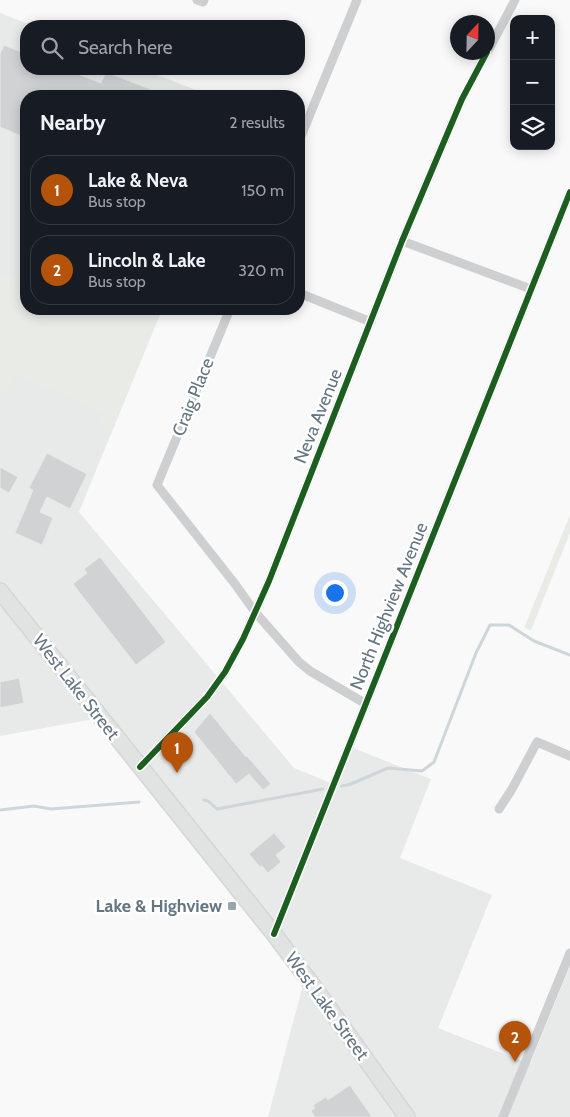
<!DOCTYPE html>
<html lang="en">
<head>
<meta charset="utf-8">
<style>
	:root { --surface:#171b24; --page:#20242c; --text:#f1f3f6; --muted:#9ea1a6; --line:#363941; --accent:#b45309 }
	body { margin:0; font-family:Cabin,sans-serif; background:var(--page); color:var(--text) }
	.controls { position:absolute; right:15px; top:15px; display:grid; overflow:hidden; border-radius:10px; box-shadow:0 2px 12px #0003 }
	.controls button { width:45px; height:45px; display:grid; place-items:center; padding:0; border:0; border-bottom:1px solid var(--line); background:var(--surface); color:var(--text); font:25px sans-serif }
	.compass { position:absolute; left:450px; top:15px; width:45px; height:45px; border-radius:50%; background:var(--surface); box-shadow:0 2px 12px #0003; rotate:22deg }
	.you { position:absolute; left:334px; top:592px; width:18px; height:18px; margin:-12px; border:4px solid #fff; border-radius:50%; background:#1a73e8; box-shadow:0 0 0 8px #1a73e833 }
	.badge { display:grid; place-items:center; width:32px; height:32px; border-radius:50%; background:var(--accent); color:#fff; font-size:16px; font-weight:700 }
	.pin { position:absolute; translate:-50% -41px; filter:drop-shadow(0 1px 2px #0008) }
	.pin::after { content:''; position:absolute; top:26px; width:18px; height:15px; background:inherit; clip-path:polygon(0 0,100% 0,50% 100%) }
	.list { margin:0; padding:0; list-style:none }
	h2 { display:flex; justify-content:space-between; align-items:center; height:65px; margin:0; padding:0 20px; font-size:21px }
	h2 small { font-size:16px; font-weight:400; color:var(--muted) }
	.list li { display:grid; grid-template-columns:32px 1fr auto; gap:15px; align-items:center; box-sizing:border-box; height:70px; margin:0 10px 10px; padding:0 10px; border:1px solid var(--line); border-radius:20px }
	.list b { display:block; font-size:19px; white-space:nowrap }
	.list p { margin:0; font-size:16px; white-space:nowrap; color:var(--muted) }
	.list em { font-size:16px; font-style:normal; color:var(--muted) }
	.icon { flex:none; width:28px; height:28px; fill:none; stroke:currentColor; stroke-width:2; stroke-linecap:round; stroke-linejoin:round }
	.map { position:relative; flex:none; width:570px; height:1117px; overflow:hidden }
	.search { position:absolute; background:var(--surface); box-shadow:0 2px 12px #0003; left:20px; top:20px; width:285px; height:55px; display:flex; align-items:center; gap:12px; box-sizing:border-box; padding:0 18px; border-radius:20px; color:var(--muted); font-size:19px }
	.panel { position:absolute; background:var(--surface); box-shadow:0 2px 12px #0003; left:20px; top:90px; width:285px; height:225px; border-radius:20px }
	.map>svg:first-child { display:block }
</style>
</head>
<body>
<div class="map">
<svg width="570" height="1117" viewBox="0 0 570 1117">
	<rect width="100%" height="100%" fill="#f9f9f9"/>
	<g fill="#e8e9e9">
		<polygon points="0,13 33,26 26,26 26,69 142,69 211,96 26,96 26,309 162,309 79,512 294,768 331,783 273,929 0,585"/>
		<polygon points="0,600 94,719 0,736"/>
		<polygon points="353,748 431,779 400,858 492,895 438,1028 530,1064 570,966 570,1117 413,1117 278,934"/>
		<polygon points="304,981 403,1117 268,1117"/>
	</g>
	<g fill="#e8ebe6">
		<polygon points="0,273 26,283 26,309 162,309 111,434 98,425 103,412 16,375 7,394 0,391"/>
		<polygon points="570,515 570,533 531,630 524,628"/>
	</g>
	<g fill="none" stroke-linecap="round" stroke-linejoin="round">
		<g stroke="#ced6d9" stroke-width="3">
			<polyline points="342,786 351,784 388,768 422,771 434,762 476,653 490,625 509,625 534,641 570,655"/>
			<polyline points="204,800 208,801 217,809 323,789"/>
			<polyline points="0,810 34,806 51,809 139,802"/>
		</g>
	</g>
	<g fill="#d0d2d3" stroke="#e8e8e8">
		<polygon points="4,45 26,54 26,69 64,69 101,83 106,72 168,96 26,96 26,138 0,127 0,54"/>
		<polygon points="47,453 87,474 70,509 47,497 40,512 53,518 42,545 15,533 33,490 29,488"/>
		<polygon points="0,467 18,477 9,493 0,488"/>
		<polygon points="100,557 166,642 136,665 73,584 87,573 84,569"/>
		<polygon points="19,678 24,703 0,708 0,682"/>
		<polygon points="210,713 246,757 247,756 271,784 263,790 249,774 236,784 194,732"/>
		<polygon points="274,833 286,847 276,855 281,862 268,873 262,866 260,867 249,854"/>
		<polygon points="350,1085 372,1117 315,1117 311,1111 315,1108 313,1105 326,1097 328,1100"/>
	</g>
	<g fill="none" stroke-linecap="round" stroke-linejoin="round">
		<defs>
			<polyline id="primary" points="0,591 274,934 319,994 407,1117"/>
		</defs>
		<use href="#primary" stroke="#d5d6d7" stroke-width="18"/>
		<g stroke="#cecfd0" stroke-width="9">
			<polyline points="197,0 203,2 204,0"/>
			<polyline points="488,51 515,0"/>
			<polyline points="299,141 357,0"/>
			<polyline points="402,241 531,289"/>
			<polyline points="299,293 371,322"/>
			<polyline points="230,309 157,485 235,584 255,612 299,662 310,671 366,704"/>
			<polyline points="140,767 207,697 225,672 243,639 269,581 402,241 462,99 487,52"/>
			<polyline points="499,809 512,789 537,742 570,756"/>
			<polyline points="274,934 570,192"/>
			<polyline points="503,1117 570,953"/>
		</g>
		<use href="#primary" stroke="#e1e2e2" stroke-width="15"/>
		<defs>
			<g id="cycleway">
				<polyline points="140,767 207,697 225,672 243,639 269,581 402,241 462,99 487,52"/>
				<polyline points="274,934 570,192"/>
			</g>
		</defs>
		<use href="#cycleway" stroke="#fff" stroke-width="9"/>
		<use href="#cycleway" stroke="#1b5e20" stroke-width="6"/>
	</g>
	<rect fill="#99a4ac" stroke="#fff" stroke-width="2" x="227" y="901" width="10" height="10" rx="2.5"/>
	<g text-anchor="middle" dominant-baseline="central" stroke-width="5" stroke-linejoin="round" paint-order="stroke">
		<g font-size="18" fill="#657683" stroke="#fff">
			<text transform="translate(193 397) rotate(-68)">Craig Place</text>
			<text transform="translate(318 416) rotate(-68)">Neva Avenue</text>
			<text transform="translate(389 606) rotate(-68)">North Highview Avenue</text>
			<text transform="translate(76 687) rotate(52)">West Lake Street</text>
			<text transform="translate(327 1006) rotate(54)">West Lake Street</text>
		</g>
		<g font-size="18" font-weight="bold" fill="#657683" stroke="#fff" text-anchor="end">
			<text x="222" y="906">Lake &amp; Highview</text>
		</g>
	</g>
</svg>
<div class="controls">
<button>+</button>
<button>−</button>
<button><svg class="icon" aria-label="layers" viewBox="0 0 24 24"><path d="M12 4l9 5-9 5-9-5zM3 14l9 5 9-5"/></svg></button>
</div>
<svg class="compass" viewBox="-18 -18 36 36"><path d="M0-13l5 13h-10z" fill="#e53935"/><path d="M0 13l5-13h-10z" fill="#9ea1a6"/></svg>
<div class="you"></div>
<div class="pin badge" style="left:177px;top:773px">1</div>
<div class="pin badge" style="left:515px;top:1062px">2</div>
<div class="search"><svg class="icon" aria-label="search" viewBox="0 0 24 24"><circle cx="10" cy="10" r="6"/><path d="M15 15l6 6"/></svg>Search here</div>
<section class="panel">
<h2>Nearby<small>2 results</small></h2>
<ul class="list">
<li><span class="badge">1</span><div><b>Lake &amp; Neva</b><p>Bus stop</p></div><em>150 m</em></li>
<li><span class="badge">2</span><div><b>Lincoln &amp; Lake</b><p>Bus stop</p></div><em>320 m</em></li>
</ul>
</section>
</div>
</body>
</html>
